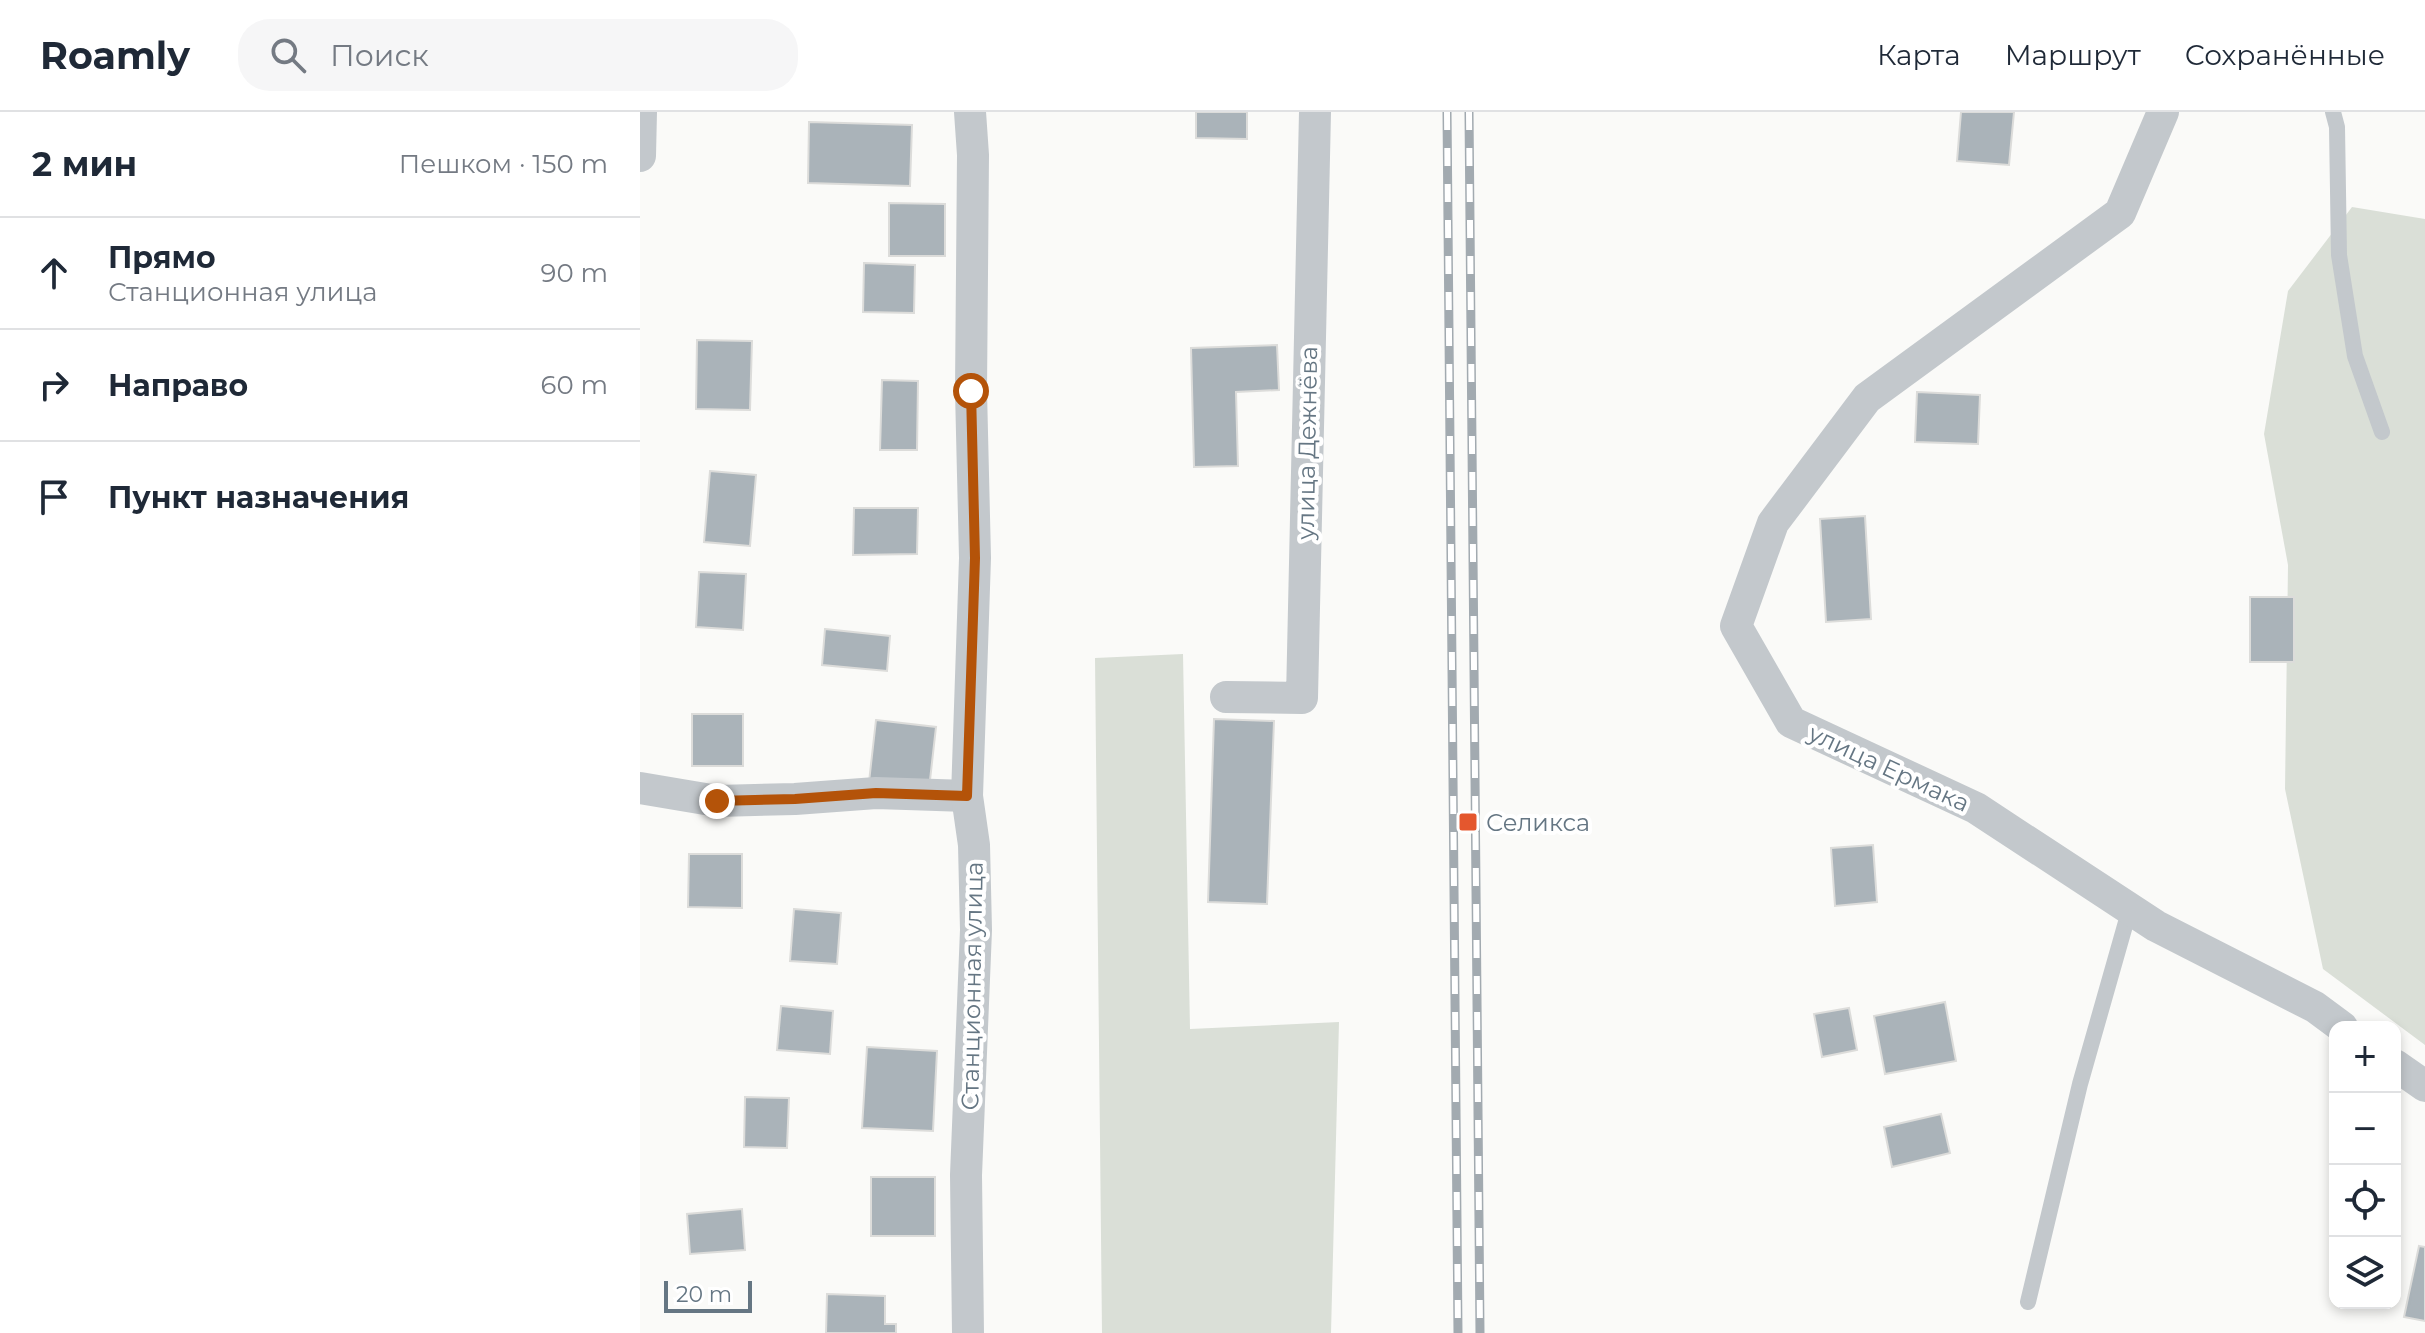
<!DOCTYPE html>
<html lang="ru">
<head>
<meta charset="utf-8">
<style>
	:root { --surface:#fff; --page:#f6f6f7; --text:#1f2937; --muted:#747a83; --line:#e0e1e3 }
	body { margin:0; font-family:Montserrat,sans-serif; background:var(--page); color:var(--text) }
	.controls { position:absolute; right:24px; bottom:24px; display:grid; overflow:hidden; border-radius:16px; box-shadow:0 4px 12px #0003 }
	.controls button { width:72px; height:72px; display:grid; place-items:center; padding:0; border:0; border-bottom:2px solid var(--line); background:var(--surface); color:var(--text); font:40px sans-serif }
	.scale { position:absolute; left:24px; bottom:20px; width:88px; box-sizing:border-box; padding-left:8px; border:4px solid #657683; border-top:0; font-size:22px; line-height:28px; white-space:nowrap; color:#657683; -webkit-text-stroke:6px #fff; paint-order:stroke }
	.stop { position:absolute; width:24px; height:24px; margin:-18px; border:6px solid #b45309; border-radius:50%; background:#fff }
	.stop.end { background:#b45309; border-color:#fff; box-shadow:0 2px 8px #0008 }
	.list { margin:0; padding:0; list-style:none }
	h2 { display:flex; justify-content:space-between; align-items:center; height:104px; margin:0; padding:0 32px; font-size:34px }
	h2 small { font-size:26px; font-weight:400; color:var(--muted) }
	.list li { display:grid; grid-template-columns:52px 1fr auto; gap:24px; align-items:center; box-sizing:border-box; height:112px; padding:0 32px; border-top:2px solid var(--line) }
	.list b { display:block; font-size:30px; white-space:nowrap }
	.list p { margin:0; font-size:26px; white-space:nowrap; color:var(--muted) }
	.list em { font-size:26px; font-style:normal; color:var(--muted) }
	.icon { flex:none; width:44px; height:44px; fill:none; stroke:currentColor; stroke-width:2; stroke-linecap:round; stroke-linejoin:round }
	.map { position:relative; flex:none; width:1785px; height:1221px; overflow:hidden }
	header { display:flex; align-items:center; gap:48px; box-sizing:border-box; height:112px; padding:0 40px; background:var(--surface); border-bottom:2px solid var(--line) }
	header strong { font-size:38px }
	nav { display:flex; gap:44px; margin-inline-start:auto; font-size:28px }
	.search { width:560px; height:72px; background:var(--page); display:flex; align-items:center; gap:20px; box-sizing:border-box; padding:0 28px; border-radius:32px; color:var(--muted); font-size:30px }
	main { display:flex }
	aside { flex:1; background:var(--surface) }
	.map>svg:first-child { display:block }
</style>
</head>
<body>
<header>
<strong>Roamly</strong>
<div class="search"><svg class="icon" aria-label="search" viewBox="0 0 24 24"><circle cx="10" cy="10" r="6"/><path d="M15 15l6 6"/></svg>Поиск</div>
<nav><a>Карта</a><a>Маршрут</a><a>Сохранённые</a></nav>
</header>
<main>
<aside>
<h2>2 мин<small>Пешком · 150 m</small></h2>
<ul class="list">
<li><svg class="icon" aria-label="ahead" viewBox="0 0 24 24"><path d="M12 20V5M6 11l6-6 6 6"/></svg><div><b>Прямо</b><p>Станционная улица</p></div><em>90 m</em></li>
<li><svg class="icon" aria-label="right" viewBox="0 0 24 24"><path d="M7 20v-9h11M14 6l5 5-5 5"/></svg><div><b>Направо</b></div><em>60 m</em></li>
<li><svg class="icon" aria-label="arrive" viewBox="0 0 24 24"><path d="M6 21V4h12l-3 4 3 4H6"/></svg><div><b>Пункт назначения</b></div></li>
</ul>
</aside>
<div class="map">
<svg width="1785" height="1221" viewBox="0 0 1785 1221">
	<rect width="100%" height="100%" fill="#fafaf8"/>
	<g fill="#dadfd7">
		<polygon points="1712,95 1785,107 1785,933 1683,857 1645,677 1648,453 1624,322 1648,179"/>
		<polygon points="543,542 550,917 699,910 691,1221 462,1221 455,546"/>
	</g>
	<g fill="#aab3b9" stroke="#dcdcda" stroke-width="2">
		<polygon points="556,0 607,0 607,27 556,26"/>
		<polygon points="1321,0 1374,0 1369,53 1317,49"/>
		<polygon points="169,10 272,13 270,74 168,71"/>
		<polygon points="249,91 305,92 305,144 249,144"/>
		<polygon points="224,151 275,153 274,201 223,200"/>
		<polygon points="57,228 112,229 110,298 56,297"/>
		<polygon points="637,233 639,278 596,280 598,354 554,355 551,236"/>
		<polygon points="242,268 278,269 277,338 240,338"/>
		<polygon points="1277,280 1340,283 1338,332 1275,330"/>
		<polygon points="70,359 116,363 110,434 64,430"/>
		<polygon points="214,396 278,396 277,442 213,443"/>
		<polygon points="1225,404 1231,507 1186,510 1180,407"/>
		<polygon points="59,460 106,462 103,518 56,515"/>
		<rect x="1610" y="485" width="44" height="65"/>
		<polygon points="185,517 250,524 247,559 182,553"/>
		<rect x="52" y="602" width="51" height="52"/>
		<polygon points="574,607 634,609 627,792 568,790"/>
		<polygon points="236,608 296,615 289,677 229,670"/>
		<polygon points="1233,733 1237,790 1195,794 1191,736"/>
		<polygon points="49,742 102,742 102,796 48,795"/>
		<polygon points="154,797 201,801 197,852 150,849"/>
		<polygon points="1305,890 1316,949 1245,962 1234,904"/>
		<polygon points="141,894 193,899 190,942 137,938"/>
		<polygon points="1209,896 1217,938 1182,945 1174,902"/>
		<polygon points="227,935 297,939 293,1019 222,1016"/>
		<polygon points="105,985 149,986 147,1036 104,1035"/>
		<polygon points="1301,1002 1310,1041 1252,1055 1244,1015"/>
		<rect x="231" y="1065" width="64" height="59"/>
		<polygon points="102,1097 105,1138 50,1142 47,1102"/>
		<polygon points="1779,1134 1785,1135 1785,1209 1764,1205"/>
		<polygon points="187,1182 245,1184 245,1212 256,1212 256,1221 186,1221"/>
	</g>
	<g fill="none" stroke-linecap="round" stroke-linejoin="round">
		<g stroke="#c3c8cc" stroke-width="16">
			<polyline points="1693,0 1697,15 1699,143 1715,244 1742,320"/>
			<polyline points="1388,1190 1440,972 1490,796"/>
		</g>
		<g stroke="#c3c8cc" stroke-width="32">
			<polyline points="1523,0 1480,101 1227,286 1133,411 1096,514 1151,610 1336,696 1516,814 1675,895 1702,915"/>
			<polyline points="0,44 1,0"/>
			<polyline points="586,585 662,586 675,0"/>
			<polyline points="0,676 77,689 155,687 236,681 327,684"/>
			<polyline points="1755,953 1785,974"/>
			<polyline points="328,1221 326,1063 336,818 334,733 327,684 335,446 331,279 333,43 330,0"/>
		</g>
		<defs>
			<g id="rail">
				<polyline points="807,0 818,1221"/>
				<polyline points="829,0 840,1221"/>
			</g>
		</defs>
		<use href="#rail" stroke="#a2aab0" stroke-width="9"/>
		<use href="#rail" stroke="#fff" stroke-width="6" stroke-dasharray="18" stroke-linecap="butt"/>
	</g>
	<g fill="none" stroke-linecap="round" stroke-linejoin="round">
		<polyline stroke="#b45309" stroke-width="10" points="77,689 155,687 236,681 327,684 335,446 331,279"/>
	</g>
	<rect fill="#e4572e" stroke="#fff" stroke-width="3" x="818" y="700" width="20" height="20" rx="4"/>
	<g text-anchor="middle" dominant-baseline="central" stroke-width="8" stroke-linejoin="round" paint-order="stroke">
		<g font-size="24" fill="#657683" stroke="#fff">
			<text transform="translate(667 331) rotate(-89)">улица Дежнёва</text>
			<text transform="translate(1249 656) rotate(25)">улица Ермака</text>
			<text transform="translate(332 874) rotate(-89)">Станционная улица</text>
		</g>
		<g font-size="24" fill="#657683" stroke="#fff" text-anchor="start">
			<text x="846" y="710">Селикса</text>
		</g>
	</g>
</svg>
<div class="controls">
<button>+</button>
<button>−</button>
<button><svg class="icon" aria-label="locate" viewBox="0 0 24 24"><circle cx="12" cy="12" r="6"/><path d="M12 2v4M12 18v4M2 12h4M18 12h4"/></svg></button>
<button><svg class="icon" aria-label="layers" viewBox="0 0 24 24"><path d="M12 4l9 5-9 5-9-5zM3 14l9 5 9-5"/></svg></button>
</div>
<div class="scale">20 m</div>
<div class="stop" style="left:331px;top:279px"></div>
<div class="stop end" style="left:77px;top:689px"></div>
</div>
</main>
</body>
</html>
